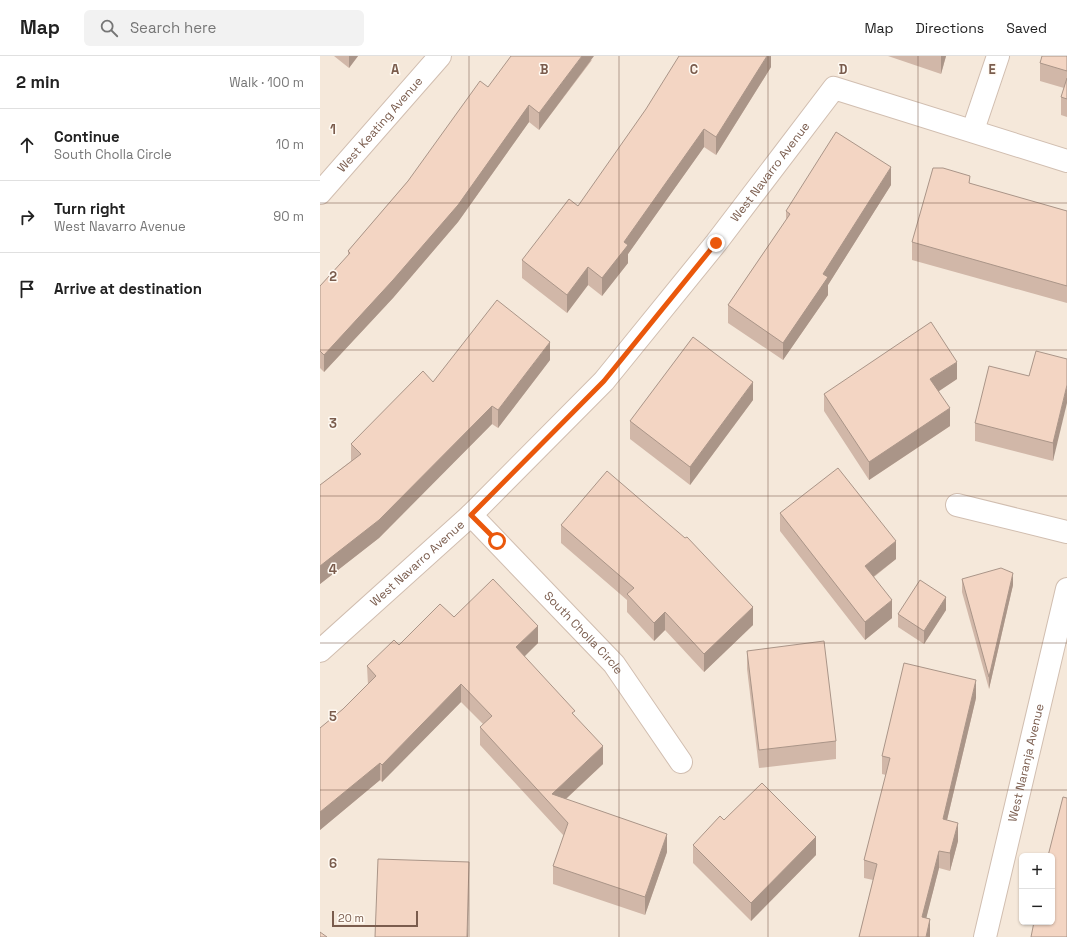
<!DOCTYPE html>
<html lang="en">
<head>
<meta charset="utf-8">
<style>
	:root { --surface:#fff; --page:#f2f2f2; --text:#222; --muted:#767676; --line:#e0e0e0 }
	body { margin:0; font-family:"Space Grotesk",sans-serif; background:var(--page); color:var(--text) }
	.controls { position:absolute; right:12px; bottom:12px; display:grid; overflow:hidden; border-radius:6px; box-shadow:0 1px 3px #0004 }
	.controls button { width:36px; height:36px; display:grid; place-items:center; padding:0; border:0; border-bottom:1px solid var(--line); background:var(--surface); color:var(--text); font:20px sans-serif }
	.scale { position:absolute; left:12px; bottom:10px; width:86px; box-sizing:border-box; padding-left:4px; border:2px solid #7a5c4d; border-top:0; font-size:11px; line-height:14px; white-space:nowrap; color:#7a5c4d; -webkit-text-stroke:3px #fffaf3; paint-order:stroke }
	.stop { position:absolute; width:12px; height:12px; margin:-9px; border:3px solid #ea580c; border-radius:50%; background:#fff }
	.stop.end { background:#ea580c; border-color:#fff; box-shadow:0 1px 4px #0008 }
	.list { margin:0; padding:0; list-style:none }
	h2 { display:flex; justify-content:space-between; align-items:center; height:52px; margin:0; padding:0 16px; font-size:17px }
	h2 small { font-size:13px; font-weight:400; color:var(--muted) }
	.list li { display:grid; grid-template-columns:26px 1fr auto; gap:12px; align-items:center; box-sizing:border-box; height:72px; padding:0 16px; border-top:1px solid var(--line) }
	.list b { display:block; font-size:15px; white-space:nowrap }
	.list p { margin:0; font-size:13px; white-space:nowrap; color:var(--muted) }
	.list em { font-size:13px; font-style:normal; color:var(--muted) }
	.icon { flex:none; width:22px; height:22px; fill:none; stroke:currentColor; stroke-width:2; stroke-linecap:round; stroke-linejoin:round }
	.map { position:relative; flex:none; width:747px; height:881px; overflow:hidden }
	header { display:flex; align-items:center; gap:24px; box-sizing:border-box; height:56px; padding:0 20px; background:var(--surface); border-bottom:1px solid var(--line) }
	header strong { font-size:19px }
	nav { display:flex; gap:22px; margin-inline-start:auto; font-size:14px }
	.search { width:280px; height:36px; background:var(--page); display:flex; align-items:center; gap:10px; box-sizing:border-box; padding:0 14px; border-radius:6px; color:var(--muted); font-size:15px }
	main { display:flex }
	aside { flex:1; background:var(--surface) }
	.map>svg:first-child { display:block }
</style>
</head>
<body>
<header>
<strong>Map</strong>
<div class="search"><svg class="icon" aria-label="search" viewBox="0 0 24 24"><circle cx="10" cy="10" r="6"/><path d="M15 15l6 6"/></svg>Search here</div>
<nav><a>Map</a><a>Directions</a><a>Saved</a></nav>
</header>
<main>
<aside>
<h2>2 min<small>Walk · 100 m</small></h2>
<ul class="list">
<li><svg class="icon" aria-label="ahead" viewBox="0 0 24 24"><path d="M12 20V5M6 11l6-6 6 6"/></svg><div><b>Continue</b><p>South Cholla Circle</p></div><em>10 m</em></li>
<li><svg class="icon" aria-label="right" viewBox="0 0 24 24"><path d="M7 20v-9h11M14 6l5 5-5 5"/></svg><div><b>Turn right</b><p>West Navarro Avenue</p></div><em>90 m</em></li>
<li><svg class="icon" aria-label="arrive" viewBox="0 0 24 24"><path d="M6 21V4h12l-3 4 3 4H6"/></svg><div><b>Arrive at destination</b></div></li>
</ul>
</aside>
<div class="map">
<svg width="747" height="881" viewBox="0 0 747 881">
	<rect width="100%" height="100%" fill="#fdf6ec"/>
	<path fill="#f5e8da" fill-rule="evenodd" d="M0,0H747V881H0ZM702,800H732V866H702Z"/>
	<g fill="none" stroke-linecap="round" stroke-linejoin="round">
		<defs>
			<g id="minor">
				<polyline points="653,74 678,0"/>
				<polyline points="637,449 747,476"/>
				<path id="s1" d="M151,459L294,608L361,706"/>
				<path id="s2" d="M0,595L151,459L284,325L396,187L514,32L747,105"/>
				<path id="s3" d="M665,881L747,533"/>
			</g>
			<g id="tertiary">
				<path id="s4" d="M0,137L120,0"/>
			</g>
		</defs>
		<use href="#minor" stroke="#d1beb0" stroke-width="24"/>
		<use href="#tertiary" stroke="#d1beb0" stroke-width="24"/>
		<use href="#minor" stroke="#fff" stroke-width="22"/>
		<use href="#tertiary" stroke="#fff" stroke-width="22"/>
	</g>
	<g fill="#d1b7a8">
		<polygon points="14,0 38,0 29,12"/>
		<polygon points="451,0 451,11 396,99 384,91 308,198 308,207 282,240 268,229 247,257 202,222 202,204 258,150"/>
		<polygon points="568,0 626,0 621,18"/>
		<polygon points="747,0 747,61 741,59 741,41 744,32 720,25 720,7"/>
		<polygon points="272,4 219,74 209,66 138,166 73,242 4,316 0,312 0,230 28,200 28,195 88,125 168,31"/>
		<polygon points="650,128 747,155 747,247 592,204 592,186"/>
		<polygon points="571,129 508,229 508,239 463,304 408,267 408,249 466,164 466,155"/>
		<polygon points="747,303 733,405 655,385 655,367"/>
		<polygon points="230,304 178,372 172,368 59,482 0,528 0,429 31,405 31,388 113,326"/>
		<polygon points="637,323 619,335 630,370 549,424 504,355 504,338"/>
		<polygon points="433,344 370,429 310,383 310,365"/>
		<polygon points="460,457 576,503 554,521 572,562 545,584 460,475"/>
		<polygon points="241,469 433,569 384,616 345,574 334,585 307,556 307,544 241,487"/>
		<polygon points="642,523 693,529 669,633 642,536"/>
		<polygon points="626,554 604,588 578,571 578,558"/>
		<polygon points="134,561 218,587 204,600 255,660 283,708 246,743 347,796 325,859 233,828 233,810 244,780 160,689 160,671 163,668 141,646 62,726 60,724 0,774 0,672 23,653 48,629 47,610 79,589"/>
		<polygon points="427,595 516,685 516,703 439,712 427,613"/>
		<polygon points="656,642 627,764 638,785 630,815 619,812 606,862 610,863 610,881 539,881 553,824 544,822 544,804 566,719 562,718 562,700"/>
		<polygon points="404,764 496,799 431,865 373,807 373,789"/>
	</g>
	<g fill="#aa9588">
		<polygon points="29,0 38,0 29,12"/>
		<polygon points="262,0 274,0 219,74 219,57"/>
		<polygon points="447,0 451,0 451,11 396,99 396,81"/>
		<polygon points="621,0 626,0 621,18"/>
		<polygon points="209,49 209,66 138,166 73,242 4,316 4,299"/>
		<polygon points="384,73 384,91 308,198 308,207 282,240 282,222 304,186"/>
		<polygon points="571,111 571,129 508,229 508,239 463,304 463,287 503,218"/>
		<polygon points="268,211 268,229 247,257 247,239"/>
		<polygon points="230,286 230,304 178,372 178,354"/>
		<polygon points="637,306 637,323 610,341 610,323"/>
		<polygon points="433,326 433,344 370,429 370,411"/>
		<polygon points="747,329 747,347 733,405 733,387"/>
		<polygon points="172,350 172,368 59,482 0,528 0,510"/>
		<polygon points="630,352 630,370 549,424 549,406"/>
		<polygon points="576,485 576,503 545,527 545,510"/>
		<polygon points="693,517 693,529 669,633 669,621"/>
		<polygon points="626,541 626,554 604,588 604,575"/>
		<polygon points="572,544 572,562 545,584 545,566"/>
		<polygon points="433,551 433,569 384,616 384,598"/>
		<polygon points="345,556 345,574 334,585 334,567"/>
		<polygon points="218,570 218,587 196,609 196,591"/>
		<polygon points="656,624 656,642 623,781 623,763"/>
		<polygon points="141,628 141,646 62,726 62,709"/>
		<polygon points="283,690 283,708 235,753 232,738"/>
		<polygon points="60,707 60,724 0,774 0,756"/>
		<polygon points="638,767 638,785 630,815 630,797"/>
		<polygon points="347,778 347,796 325,859 325,841"/>
		<polygon points="496,781 496,799 431,865 431,847"/>
		<polygon points="619,795 619,812 602,879 602,861"/>
		<polygon points="149,806 148,881 147,881"/>
		<polygon points="610,863 610,881 606,881"/>
	</g>
	<g fill="#f3d5c3" stroke="#aa9588">
		<polygon points="191,0 262,0 219,57 209,49 138,149 73,224 4,299 0,295 0,230 30,197 28,195 88,125 160,25 168,31"/>
		<polygon points="359,0 447,0 396,81 384,73 304,186 308,189 282,222 268,211 247,239 202,204 249,143 258,150 326,53"/>
		<polygon points="722,0 747,0 747,15 720,7"/>
		<polygon points="747,22 747,43 741,41"/>
		<polygon points="516,76 571,111 503,218 508,221 463,287 408,249 470,158 466,155"/>
		<polygon points="613,112 623,112 650,120 649,127 747,155 747,230 592,186"/>
		<polygon points="177,244 230,286 178,354 172,350 59,464 0,510 0,429 41,398 31,388 103,315 113,326"/>
		<polygon points="611,266 637,306 610,323 630,352 549,406 504,338"/>
		<polygon points="373,281 433,326 370,411 310,365"/>
		<polygon points="716,295 747,303 747,329 733,387 655,367 669,310 709,320"/>
		<polygon points="518,412 576,485 545,510 572,544 545,566 460,457"/>
		<polygon points="287,415 365,482 367,481 433,551 384,598 345,556 334,567 307,538 314,532 241,469"/>
		<polygon points="681,512 693,517 669,621 642,523"/>
		<polygon points="173,523 218,570 196,591 255,655 252,657 283,690 232,738 347,778 325,841 233,810 248,767 160,671 172,660 141,628 62,709 60,707 0,756 0,672 23,653 56,620 47,610 74,584 79,589 120,548 134,561"/>
		<polygon points="600,524 626,541 604,575 578,558"/>
		<polygon points="504,585 516,685 439,694 427,595"/>
		<polygon points="584,607 656,624 623,763 638,767 630,797 619,795 602,861 610,863 606,881 539,881 557,808 544,804 570,702 562,700"/>
		<polygon points="442,727 496,781 431,847 373,789 400,760 404,764"/>
		<polygon points="743,741 747,742 747,881 711,881 714,866 732,866 732,800 728,800"/>
		<polygon points="58,803 149,806 147,881 55,881"/>
		<polygon points="0,876 7,881 0,881"/>
	</g>
	<g fill="none" stroke-linecap="round" stroke-linejoin="round">
		<polyline stroke="#ea580c" stroke-width="5" points="177,485 151,459 284,325 396,187"/>
	</g>
	<path fill="none" stroke="#7a5c4d" stroke-width="1" stroke-opacity="0.55" d="M149,0V881M299,0V881M448,0V881M598,0V881M0,147H747M0,294H747M0,440H747M0,587H747M0,734H747"/>
	<g text-anchor="middle" dominant-baseline="central" stroke-width="3" stroke-linejoin="round" paint-order="stroke">
		<g font-size="12" fill="#7a5c4d" stroke="#fffaf3">
			<text stroke="none"><textPath href="#s4" startOffset="91">West Keating Avenue</textPath></text>
			<text stroke="none"><textPath href="#s2" startOffset="659">West Navarro Avenue</textPath></text>
			<text stroke="none"><textPath href="#s2" startOffset="131">West Navarro Avenue</textPath></text>
			<text stroke="none"><textPath href="#s1" startOffset="163">South Cholla Circle</textPath></text>
			<text stroke="none"><textPath href="#s3" startOffset="179">West Naranja Avenue</textPath></text>
		</g>
	</g>
	<g font-size="13" text-anchor="middle" font-weight="bold" fill="#7a5c4d" stroke="#fffaf3" stroke-width="3" stroke-linejoin="round" paint-order="stroke">
		<text x="75" y="18">A</text>
		<text x="224" y="18">B</text>
		<text x="374" y="18">C</text>
		<text x="523" y="18">D</text>
		<text x="672" y="18">E</text>
		<text x="13" y="78">1</text>
		<text x="13" y="225">2</text>
		<text x="13" y="372">3</text>
		<text x="13" y="518">4</text>
		<text x="13" y="665">5</text>
		<text x="13" y="812">6</text>
	</g>
</svg>
<div class="controls">
<button>+</button>
<button>−</button>
</div>
<div class="scale">20 m</div>
<div class="stop" style="left:177px;top:485px"></div>
<div class="stop end" style="left:396px;top:187px"></div>
</div>
</main>
</body>
</html>
